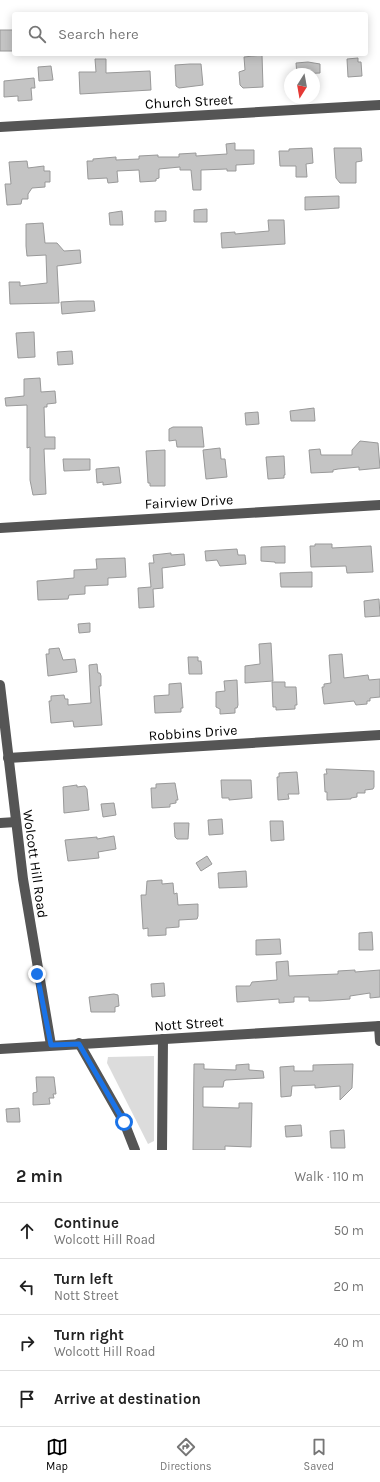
<!DOCTYPE html>
<html lang="en">
<head>
<meta charset="utf-8">
<style>
	:root { --surface:#fff; --page:#f6f6f6; --text:#222; --muted:#767676; --line:#e0e0e0; --accent:#000 }
	body { margin:0; font-family:Karla,sans-serif; background:var(--page); color:var(--text) }
	.compass { position:absolute; left:284px; top:68px; width:36px; height:36px; border-radius:50%; background:var(--surface); box-shadow:0 2px 10px #0003; rotate:191deg }
	.stop { position:absolute; width:12px; height:12px; margin:-9px; border:3px solid #1a73e8; border-radius:50%; background:#fff }
	.stop.end { background:#1a73e8; border-color:#fff; box-shadow:0 1px 4px #0008 }
	.list { margin:0; padding:0; list-style:none }
	h2 { display:flex; justify-content:space-between; align-items:center; height:52px; margin:0; padding:0 16px; font-size:17px }
	h2 small { font-size:13px; font-weight:400; color:var(--muted) }
	.list li { display:grid; grid-template-columns:26px 1fr auto; gap:12px; align-items:center; box-sizing:border-box; height:56px; padding:0 16px; border-top:1px solid var(--line) }
	.list b { display:block; font-size:15px; white-space:nowrap }
	.list p { margin:0; font-size:13px; white-space:nowrap; color:var(--muted) }
	.list em { font-size:13px; font-style:normal; color:var(--muted) }
	.icon { flex:none; width:22px; height:22px; fill:none; stroke:currentColor; stroke-width:2; stroke-linecap:round; stroke-linejoin:round }
	.map { position:relative; flex:none; width:380px; height:1150px; overflow:hidden }
	.search { position:absolute; background:var(--surface); box-shadow:0 2px 10px #0003; left:12px; right:12px; top:12px; height:44px; display:flex; align-items:center; gap:10px; box-sizing:border-box; padding:0 14px; border-radius:4px; color:var(--muted); font-size:15px }
	.sheet { height:276px; background:var(--surface) }
	nav { display:flex; justify-content:space-around; align-items:center; box-sizing:border-box; height:56px; border-top:1px solid var(--line); background:var(--surface); font-size:11px; color:var(--muted) }
	nav a { display:grid; justify-items:center; gap:2px }
	nav .on { color:var(--accent) }
	.map>svg:first-child { display:block }
</style>
</head>
<body>
<div class="map">
<svg width="380" height="1150" viewBox="0 0 380 1150">
	<rect width="100%" height="100%" fill="#fff"/>
	<polygon fill="#dcdcdc" points="154,1056 154,1141 148,1144 107,1063 108,1057"/>
	<g fill="#c4c4c4" stroke="#999">
		<rect x="0" y="30" width="13" height="21"/>
		<polygon points="262,55 263,87 243,88 240,85 239,72 245,70 244,57"/>
		<polygon points="358,58 358,62 361,62 362,76 348,77 347,59"/>
		<polygon points="95,59 106,59 106,73 150,71 151,90 80,94 79,72 96,72"/>
		<polygon points="308,62 320,64 320,73 297,74 296,63"/>
		<polygon points="190,64 201,64 203,85 179,88 176,86 175,65"/>
		<polygon points="51,66 53,80 39,81 38,67"/>
		<polygon points="34,78 35,88 31,88 32,100 18,101 18,96 4,97 4,81"/>
		<polygon points="235,143 235,150 254,150 254,164 236,165 236,171 227,171 227,169 201,170 201,190 193,190 191,170 180,170 180,167 159,169 159,178 156,179 156,181 140,182 139,170 117,171 118,182 108,183 107,178 88,179 87,161 93,161 93,159 116,157 116,160 139,159 139,156 158,155 158,157 179,157 179,154 196,153 196,156 227,154 226,144"/>
		<polygon points="312,148 313,163 306,164 307,177 296,177 296,166 280,166 279,151 289,151 289,149"/>
		<polygon points="334,148 361,148 362,161 356,162 356,183 340,183 336,178"/>
		<polygon points="27,161 28,168 44,166 44,171 50,171 50,182 45,182 45,187 32,188 28,194 28,199 22,199 21,204 7,205 5,184 11,184 9,162"/>
		<polygon points="339,196 339,208 305,210 305,197"/>
		<polygon points="207,209 207,222 194,222 194,210"/>
		<polygon points="122,211 123,225 110,225 109,213"/>
		<polygon points="155,211 166,211 166,221 155,222"/>
		<polygon points="268,220 284,220 285,244 222,248 221,233 235,232 235,234 269,231"/>
		<polygon points="43,223 45,243 57,243 64,251 80,250 81,263 57,266 59,303 10,304 9,282 20,282 20,286 47,283 46,255 27,256 26,246 26,224"/>
		<polygon points="78,301 94,301 95,311 62,314 61,302"/>
		<polygon points="34,332 35,357 18,358 16,333"/>
		<polygon points="72,351 73,364 58,365 57,352"/>
		<polygon points="40,378 41,392 55,391 56,403 47,404 47,407 44,407 45,437 55,437 55,449 44,449 46,494 33,495 30,480 30,447 27,448 27,405 6,406 5,398 24,396 24,379"/>
		<polygon points="314,408 315,421 291,421 290,411"/>
		<polygon points="258,412 259,424 246,425 245,413"/>
		<polygon points="173,427 202,427 204,447 177,447 176,440 169,441 169,429"/>
		<polygon points="360,441 378,443 380,468 359,470 359,467 338,469 333,470 333,472 311,473 309,450 320,449 321,455 352,455 352,450"/>
		<polygon points="220,448 221,459 225,459 227,477 206,479 203,450"/>
		<polygon points="165,450 165,486 150,486 150,483 148,483 146,451"/>
		<polygon points="284,456 285,475 284,475 284,478 268,479 266,457"/>
		<polygon points="63,459 90,459 90,470 64,471"/>
		<polygon points="119,467 121,483 103,485 103,482 97,483 96,469"/>
		<polygon points="315,544 332,544 332,548 371,546 373,572 347,573 346,566 311,567 310,546 315,546"/>
		<polygon points="285,546 285,563 275,563 275,562 261,561 261,547"/>
		<polygon points="237,549 238,555 245,555 246,564 220,566 217,560 206,561 205,551"/>
		<polygon points="171,553 171,555 184,554 185,565 162,568 163,588 153,589 154,607 139,608 138,588 151,587 149,563 154,563 153,555"/>
		<polygon points="125,558 126,577 108,578 108,585 85,586 85,594 69,595 68,599 38,600 37,581 74,578 74,570 97,569 96,559"/>
		<polygon points="312,572 312,587 281,587 280,573"/>
		<polygon points="379,599 380,616 365,617 364,601"/>
		<polygon points="90,623 90,632 79,633 78,624"/>
		<polygon points="271,643 273,681 245,683 245,666 260,664 259,644"/>
		<polygon points="59,648 63,660 75,659 77,672 48,676 46,654 49,654 49,649"/>
		<polygon points="342,654 344,678 368,675 369,680 380,679 380,697 370,698 370,701 367,701 367,704 356,705 354,701 324,704 322,687 324,687 324,684 331,683 329,655"/>
		<polygon points="188,657 198,657 198,661 201,661 202,674 189,674"/>
		<polygon points="97,664 98,673 100,673 101,676 101,686 99,686 102,725 74,727 73,721 51,723 49,701 51,701 51,696 64,695 65,699 68,699 68,705 91,703 89,665"/>
		<polygon points="237,680 238,705 237,708 235,708 235,713 220,714 220,709 216,707 216,692 225,691 224,681"/>
		<polygon points="272,682 285,682 285,687 296,687 297,705 295,705 295,709 276,710 276,707 273,707"/>
		<polygon points="181,683 183,708 181,708 181,712 155,713 154,696 169,695 169,684"/>
		<polygon points="326,769 374,771 374,787 373,789 365,790 365,793 357,793 357,797 351,798 351,799 327,800 327,792 325,792 324,774 327,774"/>
		<polygon points="297,772 299,794 288,794 289,799 278,800 277,777 279,777 279,773"/>
		<polygon points="221,780 251,780 252,798 229,800 229,798 222,798"/>
		<polygon points="175,783 178,800 176,800 176,803 170,804 170,807 152,808 151,788 156,788 156,784"/>
		<polygon points="77,785 77,787 85,786 87,789 89,810 64,813 63,787"/>
		<polygon points="114,803 116,815 103,817 101,804"/>
		<polygon points="222,819 223,834 209,835 208,820"/>
		<polygon points="270,821 283,821 284,840 271,841"/>
		<polygon points="174,823 189,823 188,839 177,839 175,837"/>
		<polygon points="114,836 116,849 98,852 99,858 68,861 65,840 97,837 97,839"/>
		<polygon points="207,856 212,864 201,871 196,863"/>
		<polygon points="246,871 247,887 219,888 218,873"/>
		<polygon points="162,880 162,884 173,883 174,894 177,893 178,905 198,904 198,916 197,919 179,920 179,927 166,928 166,935 148,936 148,928 143,929 141,895 146,895 147,881"/>
		<polygon points="372,932 373,950 359,950 359,933"/>
		<polygon points="280,939 281,954 256,955 256,940"/>
		<polygon points="288,961 289,976 338,974 338,971 355,970 355,972 380,970 380,997 370,998 370,993 350,996 350,999 320,1001 309,1001 309,997 294,997 294,1002 279,1003 279,999 237,1002 236,986 250,986 252,982 277,980 276,962"/>
		<polygon points="164,983 165,996 152,997 151,984"/>
		<polygon points="114,994 118,995 119,1006 115,1007 115,1012 91,1012 89,997"/>
		<polygon points="194,1064 204,1064 204,1069 236,1070 236,1065 249,1064 249,1070 263,1071 264,1078 226,1080 224,1081 223,1087 203,1087 203,1107 239,1108 239,1103 252,1103 251,1147 225,1146 225,1150 193,1150"/>
		<polygon points="353,1064 352,1088 340,1100 340,1086 315,1088 315,1085 292,1086 291,1096 281,1097 280,1067 294,1066 294,1071 313,1071 313,1065"/>
		<polygon points="36,1077 54,1077 56,1094 53,1094 54,1098 49,1098 50,1104 33,1105 33,1093 37,1092"/>
		<polygon points="19,1108 20,1122 7,1122 6,1109"/>
		<polygon points="301,1125 302,1136 286,1137 285,1126"/>
		<polygon points="344,1130 345,1148 331,1148 330,1131"/>
	</g>
	<g fill="none" stroke-linecap="round" stroke-linejoin="round">
		<g stroke="#555" stroke-width="10">
			<polyline points="0,127 380,105"/>
			<polyline points="0,528 380,505"/>
			<polyline points="0,685 23,879 51,1045"/>
			<polyline points="8,758 380,735"/>
			<polyline points="0,823 16,822"/>
			<polyline points="379,1026 380,1041"/>
			<polyline points="79,1043 124,1122 135,1150"/>
			<polyline points="0,1049 380,1026"/>
			<polyline points="162,1150 163,1039"/>
		</g>
	</g>
	<g fill="none" stroke-linecap="round" stroke-linejoin="round">
		<polyline stroke="#1a73e8" stroke-width="5" points="37,974 51,1045 79,1044 124,1122"/>
	</g>
	<g text-anchor="middle" dominant-baseline="central" stroke-width="3" stroke-linejoin="round" paint-order="stroke">
		<g font-size="14" fill="#000" stroke="#fff">
			<text transform="translate(189 102) rotate(-3)">Church Street</text>
			<text transform="translate(189 502) rotate(-3)">Fairview Drive</text>
			<text transform="translate(193 733) rotate(-4)">Robbins Drive</text>
			<text transform="translate(35 864) rotate(82)">Wolcott Hill Road</text>
			<text transform="translate(189 1024) rotate(-4)">Nott Street</text>
		</g>
	</g>
</svg>
<svg class="compass" viewBox="-18 -18 36 36"><path d="M0-13l5 13h-10z" fill="#e53935"/><path d="M0 13l5-13h-10z" fill="#767676"/></svg>
<div class="stop" style="left:124px;top:1122px"></div>
<div class="stop end" style="left:37px;top:974px"></div>
<div class="search"><svg class="icon" aria-label="search" viewBox="0 0 24 24"><circle cx="10" cy="10" r="6"/><path d="M15 15l6 6"/></svg>Search here</div>
</div>
<section class="sheet">
<h2>2 min<small>Walk · 110 m</small></h2>
<ul class="list">
<li><svg class="icon" aria-label="ahead" viewBox="0 0 24 24"><path d="M12 20V5M6 11l6-6 6 6"/></svg><div><b>Continue</b><p>Wolcott Hill Road</p></div><em>50 m</em></li>
<li><svg class="icon" aria-label="left" viewBox="0 0 24 24"><path d="M17 20v-9H6M10 6l-5 5 5 5"/></svg><div><b>Turn left</b><p>Nott Street</p></div><em>20 m</em></li>
<li><svg class="icon" aria-label="right" viewBox="0 0 24 24"><path d="M7 20v-9h11M14 6l5 5-5 5"/></svg><div><b>Turn right</b><p>Wolcott Hill Road</p></div><em>40 m</em></li>
<li><svg class="icon" aria-label="arrive" viewBox="0 0 24 24"><path d="M6 21V4h12l-3 4 3 4H6"/></svg><div><b>Arrive at destination</b></div></li>
</ul>
</section>
<nav>
<a class="on"><svg class="icon" aria-label="map" viewBox="0 0 24 24"><path d="M3 6l6-2 6 2 6-2v14l-6 2-6-2-6 2zM9 4v14M15 6v14"/></svg>Map</a>
<a><svg class="icon" aria-label="directions" viewBox="0 0 24 24"><path d="M12 3l9 9-9 9-9-9zM9 14v-3h6M13 9l2 2-2 2"/></svg>Directions</a>
<a><svg class="icon" aria-label="saved" viewBox="0 0 24 24"><path d="M7 4h10v16l-5-4-5 4z"/></svg>Saved</a>
</nav>
</body>
</html>
